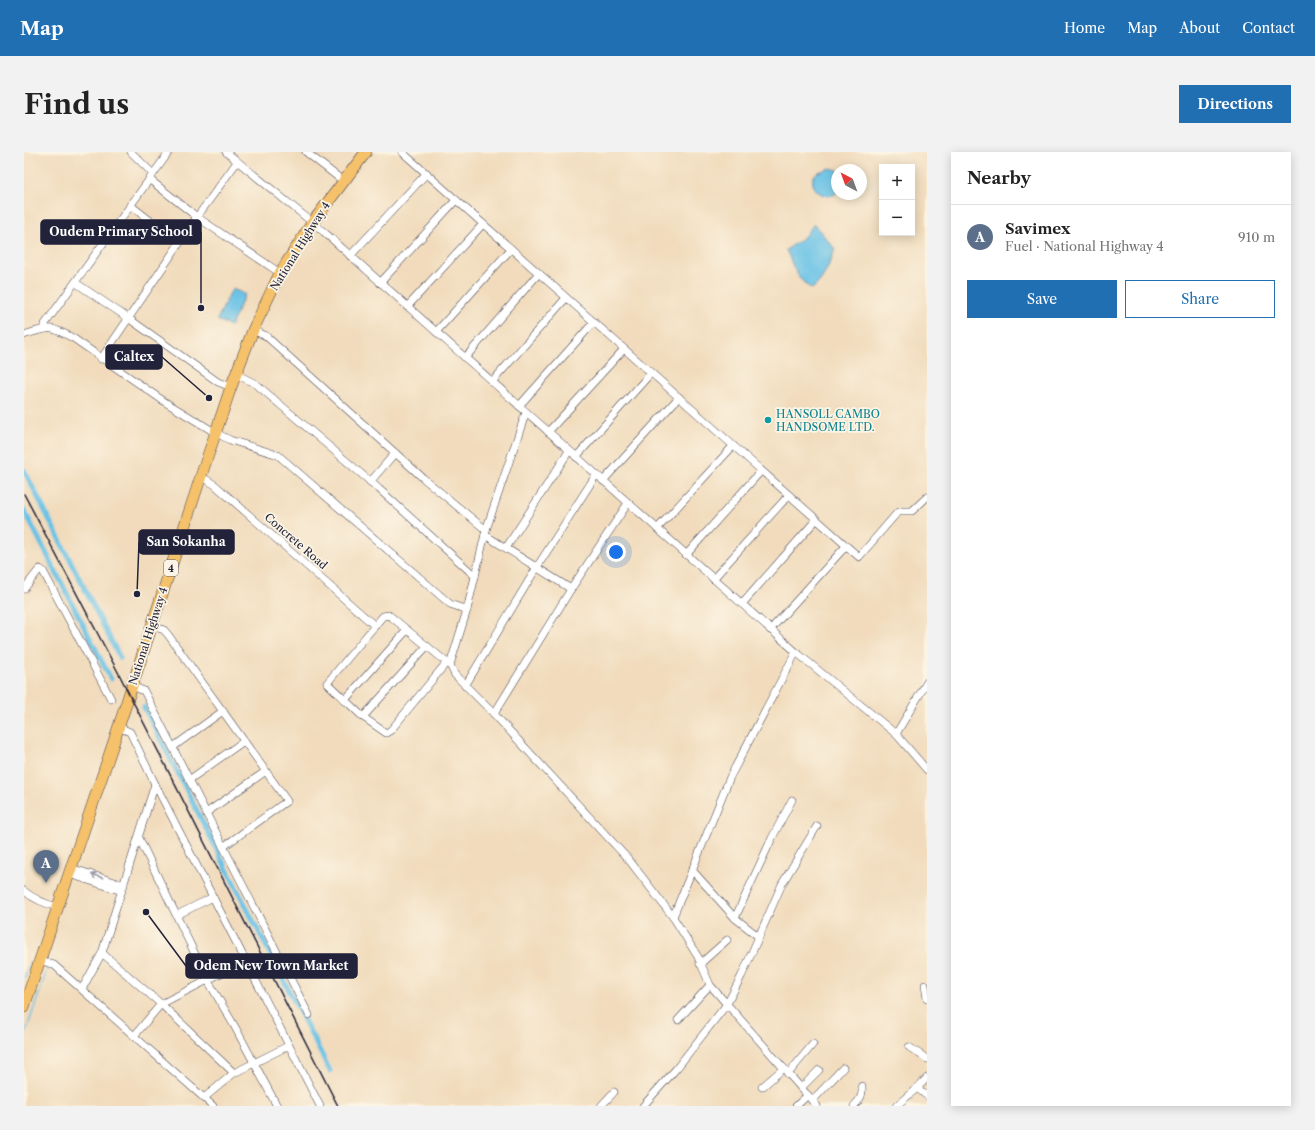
<!DOCTYPE html>
<html lang="en">
<head>
<meta charset="utf-8">
<style>
	:root { --surface:#fff; --page:#f2f2f2; --text:#222; --muted:#767676; --line:#e0e0e0; --accent:#1f6fb2 }
	body { margin:0; font-family:"Libre Caslon Text",serif; background:var(--page); color:var(--text) }
	.controls { position:absolute; right:12px; top:12px; display:grid; overflow:hidden; border-radius:0px; box-shadow:0 2px 10px #0003 }
	.controls button { width:36px; height:36px; display:grid; place-items:center; padding:0; border:0; border-bottom:1px solid var(--line); background:var(--surface); color:var(--text); font:20px sans-serif }
	.compass { position:absolute; left:807px; top:12px; width:36px; height:36px; border-radius:50%; background:var(--surface); box-shadow:0 2px 10px #0003; rotate:319deg }
	.you { position:absolute; left:592px; top:400px; width:14px; height:14px; margin:-10px; border:3px solid #fff; border-radius:50%; background:#1a73e8; box-shadow:0 0 0 6px #1a73e833 }
	.badge { display:grid; place-items:center; width:26px; height:26px; border-radius:50%; background:var(--accent); color:#fff; font-size:13px; font-weight:700 }
	.pin { position:absolute; translate:-50% -33px; filter:drop-shadow(0 1px 2px #0008) }
	.pin::after { content:''; position:absolute; top:21px; width:14px; height:12px; background:inherit; clip-path:polygon(0 0,100% 0,50% 100%) }
	.list { margin:0; padding:0; list-style:none }
	h2 { display:flex; justify-content:space-between; align-items:center; height:52px; margin:0; padding:0 16px; font-size:17px }
	h2 small { font-size:13px; font-weight:400; color:var(--muted) }
	.list li { display:grid; grid-template-columns:26px 1fr auto; gap:12px; align-items:center; box-sizing:border-box; height:64px; padding:0 16px; border-top:1px solid var(--line) }
	.list b { display:block; font-size:15px; white-space:nowrap }
	.list p { margin:0; font-size:13px; white-space:nowrap; color:var(--muted) }
	.list em { font-size:13px; font-style:normal; color:var(--muted) }
	.actions { display:flex; gap:8px; padding:12px 16px }
	.actions a { flex:1; padding:9px 0; border:1px solid var(--accent); border-radius:0px; text-align:center; font-size:14px; color:var(--accent) }
	.actions .main { background:var(--accent); color:#fff }
	.map { position:relative; flex:none; width:903px; height:954px; overflow:hidden; border-radius:0px }
	header { display:flex; align-items:center; gap:24px; box-sizing:border-box; height:56px; padding:0 20px; background:var(--accent); color:#fff }
	header strong { font-size:19px }
	nav { display:flex; gap:22px; margin-inline-start:auto; font-size:14px }
	.intro { display:flex; align-items:center; justify-content:space-between; box-sizing:border-box; height:96px; padding:0 24px }
	h1 { margin:0; font-size:28px }
	.button { padding:10px 18px; border-radius:0px; background:var(--accent); color:#fff; font-size:14px; font-weight:700 }
	main { display:flex; gap:24px; padding:0 24px }
	aside { flex:1; background:var(--surface); border-radius:0px; box-shadow:0 2px 10px #0003 }
	.map>svg:first-child { display:block }
</style>
</head>
<body>
<header>
<strong>Map</strong>
<nav><a>Home</a><a>Map</a><a>About</a><a>Contact</a></nav>
</header>
<div class="intro"><h1>Find us</h1><a class="button">Directions</a></div>
<main>
<div class="map">
<svg width="903" height="954" viewBox="0 0 903 954">
	<rect width="100%" height="100%" fill="#fcf5e5"/>
	<filter id="ink" filterUnits="userSpaceOnUse"><feTurbulence type="fractalNoise" baseFrequency=".025" numOctaves="2"/><feDisplacementMap in="SourceGraphic" scale="8" xChannelSelector="R" yChannelSelector="G"/><feConvolveMatrix kernelMatrix="1 2 1 2 8 2 1 2 1" color-interpolation-filters="sRGB"/></filter>
	<filter id="wash" filterUnits="userSpaceOnUse"><feTurbulence type="fractalNoise" baseFrequency=".012" numOctaves="4" result="noise"/><feDisplacementMap in="SourceGraphic" scale="16" xChannelSelector="R" yChannelSelector="G"/><feGaussianBlur stdDeviation="0.9" result="paint"/><feColorMatrix in="noise" values="0 0 0 0 0 0 0 0 0 0 0 0 0 0 0 0 0 1.4 0 .05"/><feComposite in="paint" operator="in"/></filter>
	<g filter="url(#wash)">
		<rect width="100%" height="100%" fill="#f1dbbc"/>
		<g fill="#69c2e6" stroke="#467290">
			<path d="M806,16L814,18L813,41C799,50 784,34 790,24C793,19 801,18 806,16Z"/>
			<path d="M790,72L811,97C805,112 801,127 788,137C773,128 769,113 762,98L779,86Z"/>
			<polygon points="208,137 221,142 207,174 193,168"/>
		</g>
		<g fill="none" stroke-linecap="round" stroke-linejoin="round">
			<g stroke="#69c2e6" stroke-width="1.5">
				<polyline points="0,826 6,812"/>
				<polyline points="0,883 4,874 24,815"/>
			</g>
			<g stroke="#69c2e6" stroke-width="5">
				<polyline points="0,318 96,506"/>
				<polyline points="0,358 87,527"/>
				<polyline points="120,555 306,919"/>
			</g>
		</g>
	</g>
	<g filter="url(#ink)">
		<g fill="none" stroke-linecap="round" stroke-linejoin="round">
			<defs>
				<g id="minor">
					<polyline points="107,0 129,22"/>
					<polyline points="202,0 300,80 772,500 872,582 903,618"/>
					<polyline points="282,0 319,29"/>
					<polyline points="378,0 835,405 873,361 878,359 888,359 903,345"/>
					<polyline points="125,27 173,65 256,121"/>
					<polyline points="106,53 155,91"/>
					<polyline points="326,104 403,21"/>
					<polyline points="52,131 104,166 194,230 207,235"/>
					<polyline points="356,131 432,48"/>
					<polyline points="383,155 459,72"/>
					<polyline points="21,177 21,172 145,0"/>
					<polyline points="229,178 242,184 399,326 462,378"/>
					<polyline points="412,180 487,97"/>
					<path d="M0,183C25,175 25,173 49,186L141,250L192,281L206,288L254,303L426,452L443,458"/>
					<polyline points="441,206 515,121"/>
					<polyline points="77,207 173,65 213,10"/>
					<polyline points="212,222 232,232 355,337 451,424"/>
					<polyline points="468,230 542,146"/>
					<polyline points="495,254 570,170"/>
					<polyline points="502,260 462,378 443,458 426,513 431,523 470,562 605,708 649,765 674,805 686,833 793,954"/>
					<polyline points="524,280 600,197"/>
					<polyline points="552,305 627,221"/>
					<polyline points="177,324 191,333 351,474"/>
					<polyline points="579,329 655,245"/>
					<polyline points="346,330 371,301"/>
					<polyline points="633,377 709,294"/>
					<polyline points="461,383 547,437"/>
					<polyline points="482,396 545,299"/>
					<polyline points="662,403 737,319"/>
					<polyline points="689,427 765,343"/>
					<polyline points="0,437 14,419 16,417 19,419 87,547"/>
					<polyline points="718,452 792,368"/>
					<polyline points="128,474 140,478 145,484 263,649 199,695"/>
					<polyline points="746,478 822,394"/>
					<polyline points="423,510 367,578 362,581 339,565 303,531 359,464 365,463 426,513"/>
					<polyline points="108,534 120,539 285,863"/>
					<polyline points="441,534 513,415 572,323"/>
					<polyline points="320,549 383,478"/>
					<polyline points="470,562 547,437 604,351"/>
					<polyline points="339,565 403,494"/>
					<polyline points="94,575 106,580 131,632 296,954"/>
					<polyline points="872,582 903,530"/>
					<polyline points="149,595 199,559"/>
					<polyline points="165,628 220,589"/>
					<polyline points="131,632 78,801 137,852 210,921"/>
					<polyline points="182,661 242,619"/>
					<polyline points="115,686 183,827 211,875 253,954"/>
					<polyline points="47,716 100,733"/>
					<polyline points="668,718 711,766 735,785"/>
					<polyline points="45,722 98,739"/>
					<path d="M0,739C10,747 21,752 34,755"/>
					<polyline points="153,763 189,745"/>
					<polyline points="649,765 706,625 772,500"/>
					<polyline points="711,766 748,686 768,648"/>
					<polyline points="16,808 30,813 189,954"/>
					<polyline points="676,812 703,788"/>
					<polyline points="901,833 903,847"/>
					<polyline points="58,837 78,801"/>
					<polyline points="654,868 686,833"/>
					<polyline points="110,884 137,852 221,809"/>
					<polyline points="885,895 903,907"/>
					<polyline points="764,922 789,892"/>
					<polyline points="738,935 760,916"/>
					<polyline points="777,936 795,918"/>
					<polyline points="893,936 903,944"/>
					<polyline points="180,946 210,921 264,894"/>
					<polyline points="788,949 819,916"/>
					<polyline points="577,954 590,940"/>
					<polyline points="619,954 652,917 703,852 718,823 758,732 793,674"/>
					<polyline points="772,954 784,943"/>
					<path d="M830,954C836,948 839,943 838,934"/>
					<polyline points="872,954 893,936 903,926"/>
				</g>
				<polyline id="highway" points="0,855 88,595 177,324 207,235 229,178 256,121 288,71 342,0"/>
			</defs>
			<use href="#minor" stroke="#413e4e" stroke-width="8"/>
			<use href="#highway" stroke="#413e4e" stroke-width="12"/>
			<use href="#minor" stroke="#fff" stroke-width="7"/>
			<use href="#highway" stroke="#f5c16b" stroke-width="11"/>
			<polyline stroke="#22223b" stroke-width="1.5" points="0,342 95,522 314,954"/>
		</g>
		<defs><path id="oneway-shaft" d="M-6 0H5M1.5-3L5.5 0L1.5 3" fill="none" stroke-width="1.6" stroke-linecap="round" stroke-linejoin="round"/></defs>
		<use stroke="#9c9ca7" href="#oneway-shaft" transform="translate(73 724) rotate(-163)"/>
	</g>
	<circle fill="#0f9aa8" stroke="#fcf5e5" stroke-width="1.5" cx="744" cy="268" r="4"/>
	<g text-anchor="middle" dominant-baseline="central" stroke-width="3.5" stroke-linejoin="round" paint-order="stroke">
		<rect fill="#fcf5e5" stroke="#63616e" stroke-width="1" x="140" y="408" width="14" height="16" rx="3"/>
		<g font-size="10" font-weight="bold" fill="#22223b">
			<text x="147" y="416">4</text>
		</g>
		<g font-size="11" fill="#22223b" stroke="#fcf5e5">
			<text transform="translate(276 94) rotate(-58)">National Highway 4</text>
			<text transform="translate(272 389) rotate(41)">Concrete Road</text>
			<text transform="translate(124 484) rotate(-72)">National Highway 4</text>
		</g>
		<g font-size="11" fill="#0d838f" stroke="#fcf5e5" text-anchor="start">
			<text x="752" y="262">HANSOLL CAMBO<tspan x="752" dy="13">HANDSOME LTD.</tspan></text>
		</g>
	</g>
	<path fill="none" stroke="#22223b" stroke-width="1.5" d="M177 156L177 80M185 246L138 205M113 442L115 390M122 760L162 814"/>
	<g fill="#22223b" stroke="#fcf5e5" stroke-width="1.5">
		<circle cx="177" cy="156" r="4"/>
		<circle cx="185" cy="246" r="4"/>
		<circle cx="113" cy="442" r="4"/>
		<circle cx="122" cy="760" r="4"/>
	</g>
	<g fill="#22223b" stroke="#22223b" stroke-width="1.5">
		<rect x="17" y="68" width="160" height="24" rx="4"/>
		<rect x="82" y="193" width="56" height="24" rx="4"/>
		<rect x="115" y="378" width="95" height="24" rx="4"/>
		<rect x="162" y="802" width="171" height="24" rx="4"/>
	</g>
	<g font-size="12" text-anchor="middle" font-weight="bold" fill="#fff">
		<text x="97" y="84">Oudem Primary School</text>
		<text x="110" y="209">Caltex</text>
		<text x="162" y="394">San Sokanha</text>
		<text x="247" y="818">Odem New Town Market</text>
	</g>
</svg>
<div class="controls">
<button>+</button>
<button>−</button>
</div>
<svg class="compass" viewBox="-18 -18 36 36"><path d="M0-13l5 13h-10z" fill="#e53935"/><path d="M0 13l5-13h-10z" fill="#767676"/></svg>
<div class="you"></div>
<div class="pin badge" style="left:22px;top:731px;background:#5c6f8a">A</div>
</div>
<aside>
<h2>Nearby<small></small></h2>
<ul class="list">
<li><span class="badge" style="background:#5c6f8a">A</span><div><b>Savimex</b><p>Fuel · National Highway 4</p></div><em>910 m</em></li>
</ul>
<div class="actions"><a class="main">Save</a><a>Share</a></div>
</aside>
</main>
</body>
</html>
